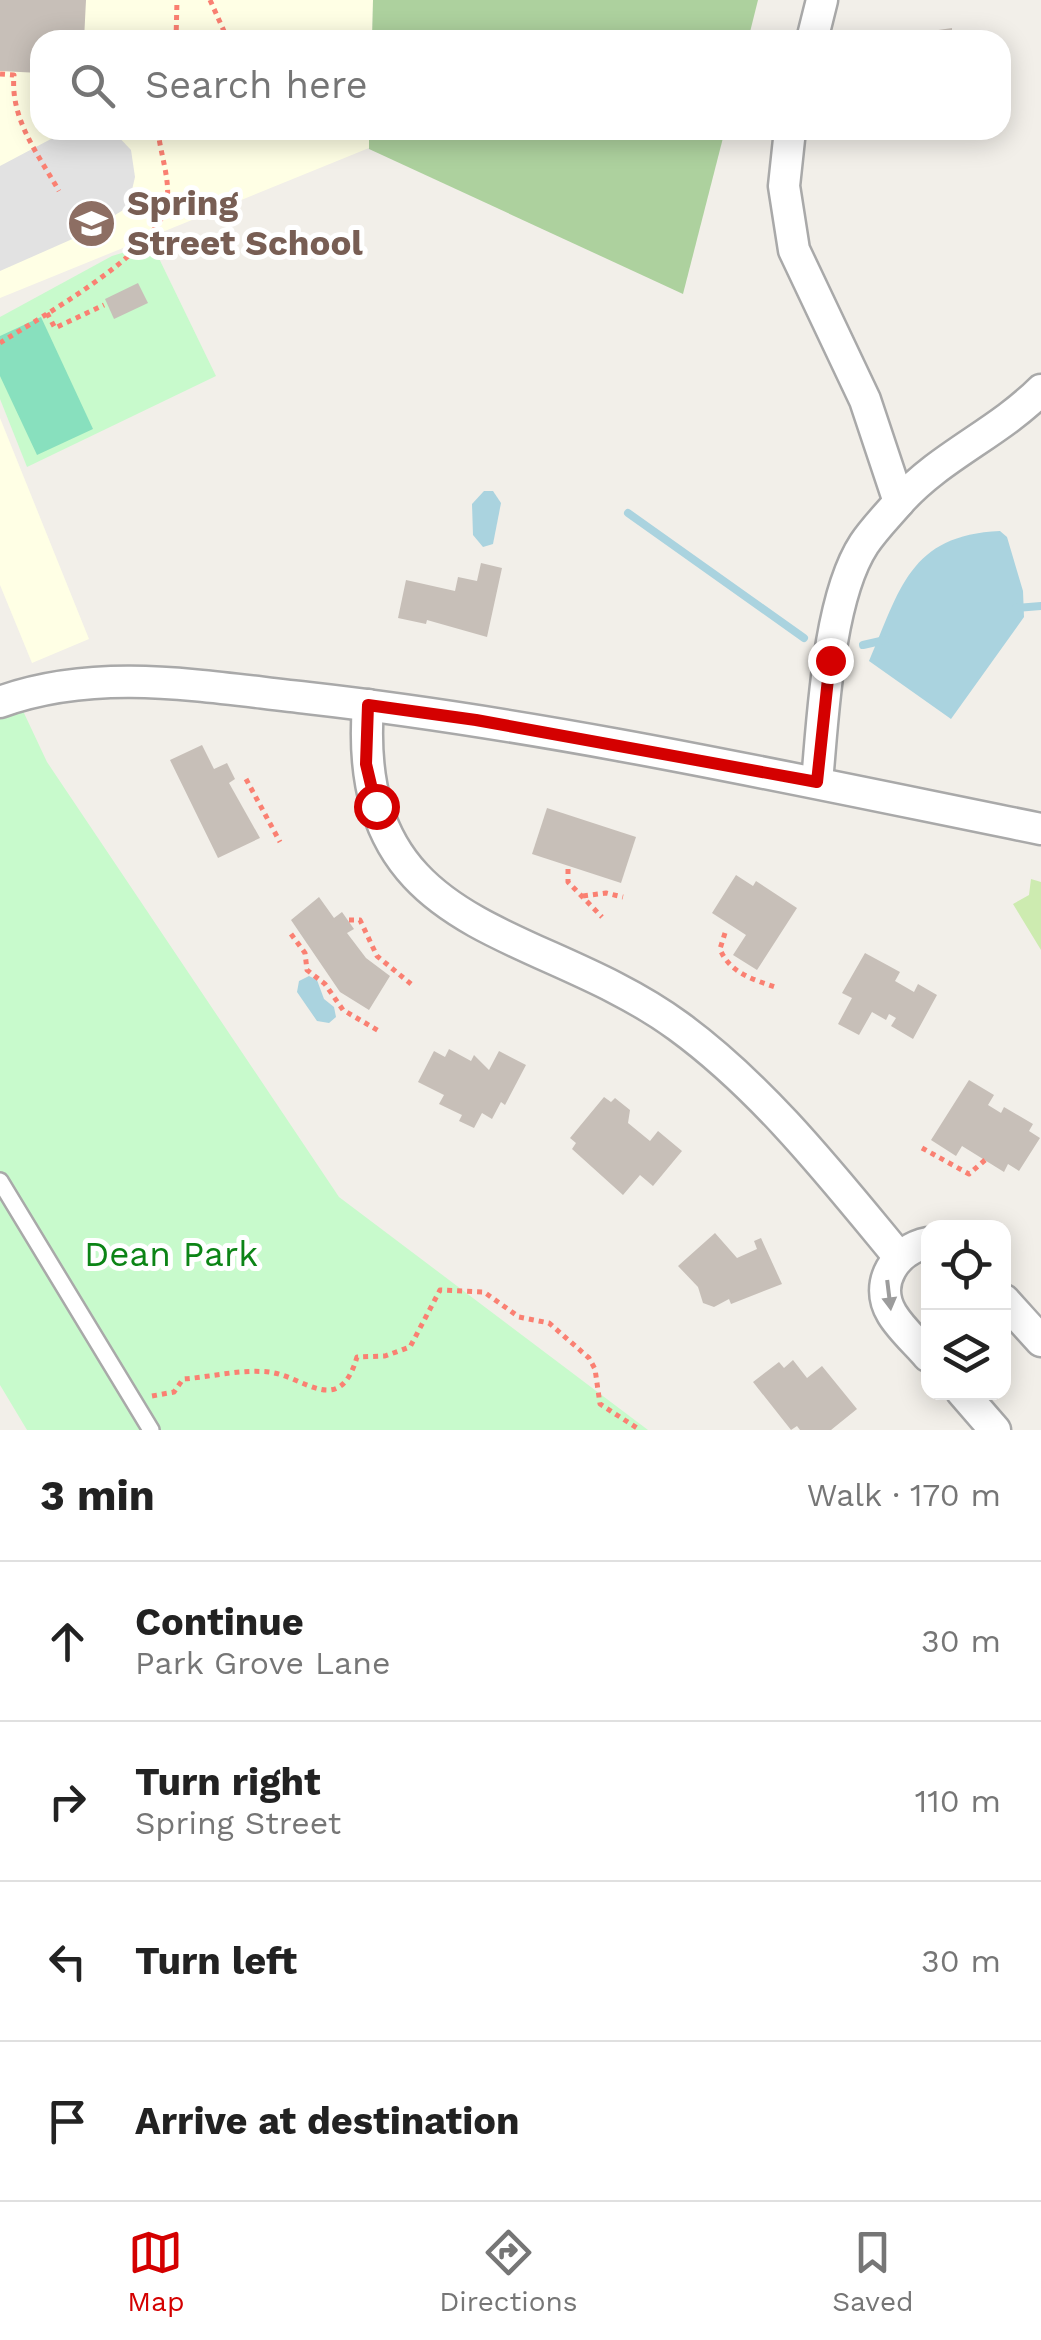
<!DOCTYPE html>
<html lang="en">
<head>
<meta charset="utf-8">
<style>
	:root { --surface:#fff; --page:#f2f2f2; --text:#222; --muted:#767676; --line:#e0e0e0; --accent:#d40000 }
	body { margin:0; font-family:"Work Sans",sans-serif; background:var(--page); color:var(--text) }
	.controls { position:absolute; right:30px; bottom:30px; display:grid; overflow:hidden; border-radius:20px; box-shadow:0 5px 25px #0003 }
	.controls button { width:90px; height:90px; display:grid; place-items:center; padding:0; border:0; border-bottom:2px solid var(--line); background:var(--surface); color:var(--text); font:50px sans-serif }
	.stop { position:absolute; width:30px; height:30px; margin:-22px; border:8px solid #d40000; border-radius:50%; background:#fff }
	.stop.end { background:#d40000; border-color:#fff; box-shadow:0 2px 10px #0008 }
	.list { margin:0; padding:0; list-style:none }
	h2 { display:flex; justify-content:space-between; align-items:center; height:130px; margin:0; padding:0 40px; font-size:42px }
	h2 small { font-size:32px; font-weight:400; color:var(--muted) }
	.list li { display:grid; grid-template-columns:65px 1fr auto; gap:30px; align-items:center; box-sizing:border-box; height:160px; padding:0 40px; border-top:2px solid var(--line) }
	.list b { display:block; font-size:38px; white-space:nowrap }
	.list p { margin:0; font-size:32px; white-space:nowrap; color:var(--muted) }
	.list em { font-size:32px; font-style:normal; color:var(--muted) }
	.icon { flex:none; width:55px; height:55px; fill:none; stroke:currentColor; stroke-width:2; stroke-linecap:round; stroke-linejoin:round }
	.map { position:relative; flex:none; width:1041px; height:1430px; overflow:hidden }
	.search { position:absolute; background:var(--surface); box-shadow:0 5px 25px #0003; left:30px; right:30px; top:30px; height:110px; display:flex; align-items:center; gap:25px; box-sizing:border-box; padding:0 35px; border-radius:30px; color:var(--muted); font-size:38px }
	.sheet { height:770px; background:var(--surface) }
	nav { display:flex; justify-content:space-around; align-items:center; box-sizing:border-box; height:140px; border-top:2px solid var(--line); background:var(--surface); font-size:28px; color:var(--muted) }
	nav a { display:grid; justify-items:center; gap:5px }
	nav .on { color:var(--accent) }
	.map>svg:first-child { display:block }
</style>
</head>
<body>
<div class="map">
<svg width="1041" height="1430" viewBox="0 0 1041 1430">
	<rect width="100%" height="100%" fill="#f2efe9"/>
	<g fill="#ffffe5">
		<polygon points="0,0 373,0 372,40 40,40 40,130 369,130 369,148 0,298"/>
		<polygon points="0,418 89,639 32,663 0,585"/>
	</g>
	<polygon fill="#cdebb0" points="1031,879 1041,882 1041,950 1013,904 1029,895"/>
	<g fill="#add19e">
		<polygon points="373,0 758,0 748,40 372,40"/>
		<polygon points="369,130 725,130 683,294 369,149"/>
	</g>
	<g fill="#c8facc">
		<polygon points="152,244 216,376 27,467 0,399 0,317 112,256"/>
		<polygon points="16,696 47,762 339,1197 648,1430 27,1430 0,1385 0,702"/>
	</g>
	<polygon fill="#88e0be" points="41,317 93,429 37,455 0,376 0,336"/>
	<polygon fill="#e2e2e2" points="68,130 112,130 131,150 135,177 128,207 86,233 0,271 0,166"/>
	<g fill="#aad3df">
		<polygon points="484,491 493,491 501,503 493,544 483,547 473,535 472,504"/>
		<path d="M1000,531L1007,537L1023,591L1024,617L951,719L869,661C900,590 909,535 1000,531Z"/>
		<polygon points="309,976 317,980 324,999 334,1007 336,1017 329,1023 317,1021 297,992 299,981"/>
	</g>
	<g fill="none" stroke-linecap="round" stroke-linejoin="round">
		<g stroke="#aad3df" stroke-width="8">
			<polyline points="628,513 804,638"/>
			<polyline points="1016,608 1041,606"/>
			<polyline points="863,645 885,640"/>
		</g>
	</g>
	<g fill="#c7bfb8">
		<polygon points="0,0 86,0 84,40 40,40 40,73 0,71"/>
		<polygon points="952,28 952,32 966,31 974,40 870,40"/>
		<polygon points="138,283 148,303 114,319 105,299"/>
		<polygon points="481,563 502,568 487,637 427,620 426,624 398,618 406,580 455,591 458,577 477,581"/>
		<polygon points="202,745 214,769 227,763 235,779 229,783 260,838 218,858 170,760"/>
		<polygon points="547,808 636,837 621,883 532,854"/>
		<polygon points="736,875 753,886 756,881 797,908 757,970 733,955 746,935 712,913"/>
		<polygon points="319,897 334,918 342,912 354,929 347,933 366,958 390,976 369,1010 340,992 291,920"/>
		<polygon points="865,953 900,972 895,981 914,992 918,984 937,995 913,1039 891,1026 896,1018 889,1014 886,1020 872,1012 859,1035 838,1024 852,998 842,993"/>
		<polygon points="449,1049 471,1061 474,1055 489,1070 499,1051 526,1065 505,1105 501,1102 492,1119 482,1113 474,1128 459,1121 462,1115 439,1104 444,1095 418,1082 434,1051 445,1057"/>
		<polygon points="969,1080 994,1095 988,1105 1001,1113 1004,1107 1033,1124 1029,1131 1040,1138 1019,1171 1008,1164 1004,1172 962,1146 956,1156 931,1140"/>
		<polygon points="604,1097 611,1102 615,1098 630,1110 628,1123 650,1141 658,1131 682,1151 653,1186 640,1175 623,1195 572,1149 576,1143 570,1138"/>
		<polygon points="715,1233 737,1258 757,1249 754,1241 761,1238 782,1284 731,1304 729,1299 714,1307 703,1303 698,1287 678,1266"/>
		<polygon points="793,1360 807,1378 822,1366 857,1409 831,1430 800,1430 797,1426 791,1430 753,1382 779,1362 784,1368"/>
	</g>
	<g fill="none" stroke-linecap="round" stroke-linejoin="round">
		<defs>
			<polyline id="service" points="0,1181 151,1430"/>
			<g id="minor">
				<polyline points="812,40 822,0"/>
				<path d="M790,130L784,186L794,250L865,400L899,502C887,516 874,529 864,544C828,599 823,717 817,782"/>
				<path d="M899,502C940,456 997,434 1041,390"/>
				<path d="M0,702C100,666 205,687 308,698C555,726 798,780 1041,829"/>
				<path d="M368,705C351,938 537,923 678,1026C763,1088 832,1176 899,1257"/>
				<path d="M928,1243C896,1249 873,1283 892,1314C901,1329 917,1343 928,1356"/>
				<polyline points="1004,1300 1041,1341"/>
				<polyline points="962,1392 995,1430"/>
			</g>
		</defs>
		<use href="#service" stroke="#a9a9a9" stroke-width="20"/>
		<use href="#minor" stroke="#a9a9a9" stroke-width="35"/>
		<g stroke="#fa8072" stroke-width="5" stroke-dasharray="5 5" stroke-linecap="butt">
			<polyline points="210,0 228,40"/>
			<polyline points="176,40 177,0"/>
			<path d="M0,74L14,75C10,119 38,154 59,191"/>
			<polyline points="47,313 55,328 104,305"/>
			<path d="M0,343C42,316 153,255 166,207C172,183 160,154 158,130"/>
			<polyline points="246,779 280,842"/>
			<polyline points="568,869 568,882 602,917"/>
			<polyline points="583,896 606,893 623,897"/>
			<polyline points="349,920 360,920 377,956 411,984"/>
			<path d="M725,933L720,949C730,974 755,980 778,988"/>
			<polyline points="291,934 305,953 307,970 325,984 343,1010 379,1031"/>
			<polyline points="922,1148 969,1174 985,1160"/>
			<path d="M152,1396L174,1392L183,1379C211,1377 240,1369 269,1372C306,1377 339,1418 357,1357L385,1356L410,1347L440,1290L484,1292L519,1317L549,1323L589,1358L595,1369L600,1404L640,1430"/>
		</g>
		<use href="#service" stroke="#fff" stroke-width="15"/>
		<use href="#minor" stroke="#fff" stroke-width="30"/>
	</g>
	<defs><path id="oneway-solid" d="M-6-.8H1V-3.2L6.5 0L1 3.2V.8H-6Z" transform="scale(2.5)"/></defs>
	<use fill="#9c9c9c" href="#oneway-solid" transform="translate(889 1295) rotate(83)"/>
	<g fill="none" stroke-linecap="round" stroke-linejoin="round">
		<polyline stroke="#d40000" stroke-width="12" points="376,806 366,764 368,705 476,720 817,782 830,660"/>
	</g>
	<defs>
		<symbol id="school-disc" viewBox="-11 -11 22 22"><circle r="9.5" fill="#8d6e63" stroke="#fff"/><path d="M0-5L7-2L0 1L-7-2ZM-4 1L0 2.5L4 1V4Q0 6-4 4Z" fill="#fff"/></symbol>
	</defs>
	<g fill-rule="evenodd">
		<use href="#school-disc" x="64" y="196" width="55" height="55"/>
	</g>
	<g text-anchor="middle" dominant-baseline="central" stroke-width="10" stroke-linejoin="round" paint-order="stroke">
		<g font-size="35" font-weight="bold" fill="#785e54" stroke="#fff" text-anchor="start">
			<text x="127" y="203">Spring<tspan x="127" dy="40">Street School</tspan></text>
		</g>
		<g font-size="35" fill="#0c8416" stroke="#fff">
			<text x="171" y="1254">Dean Park</text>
		</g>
	</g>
</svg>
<div class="controls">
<button><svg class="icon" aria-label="locate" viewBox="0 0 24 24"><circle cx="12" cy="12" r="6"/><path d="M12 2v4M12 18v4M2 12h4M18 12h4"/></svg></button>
<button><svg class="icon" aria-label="layers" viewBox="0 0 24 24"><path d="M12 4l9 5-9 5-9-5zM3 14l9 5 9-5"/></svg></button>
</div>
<div class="stop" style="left:376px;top:806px"></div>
<div class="stop end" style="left:830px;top:660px"></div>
<div class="search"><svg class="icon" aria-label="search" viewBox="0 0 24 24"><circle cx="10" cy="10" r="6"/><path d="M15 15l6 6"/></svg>Search here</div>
</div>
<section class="sheet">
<h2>3 min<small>Walk · 170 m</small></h2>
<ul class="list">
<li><svg class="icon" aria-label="ahead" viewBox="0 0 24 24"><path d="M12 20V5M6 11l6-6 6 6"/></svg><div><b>Continue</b><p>Park Grove Lane</p></div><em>30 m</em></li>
<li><svg class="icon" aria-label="right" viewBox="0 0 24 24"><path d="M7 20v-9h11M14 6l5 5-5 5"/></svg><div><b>Turn right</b><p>Spring Street</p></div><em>110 m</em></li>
<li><svg class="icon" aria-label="left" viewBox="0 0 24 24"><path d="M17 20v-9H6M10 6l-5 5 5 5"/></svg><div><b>Turn left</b></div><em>30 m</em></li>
<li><svg class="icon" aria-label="arrive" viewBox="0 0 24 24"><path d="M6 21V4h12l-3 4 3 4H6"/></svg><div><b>Arrive at destination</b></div></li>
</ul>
</section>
<nav>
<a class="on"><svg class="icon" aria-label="map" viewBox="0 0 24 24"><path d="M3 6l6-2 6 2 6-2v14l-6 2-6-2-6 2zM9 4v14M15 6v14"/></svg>Map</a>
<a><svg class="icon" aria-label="directions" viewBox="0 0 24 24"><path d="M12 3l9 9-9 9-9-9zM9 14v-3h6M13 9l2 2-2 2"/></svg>Directions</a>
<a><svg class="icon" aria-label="saved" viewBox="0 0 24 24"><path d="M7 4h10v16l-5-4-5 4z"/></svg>Saved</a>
</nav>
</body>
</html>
